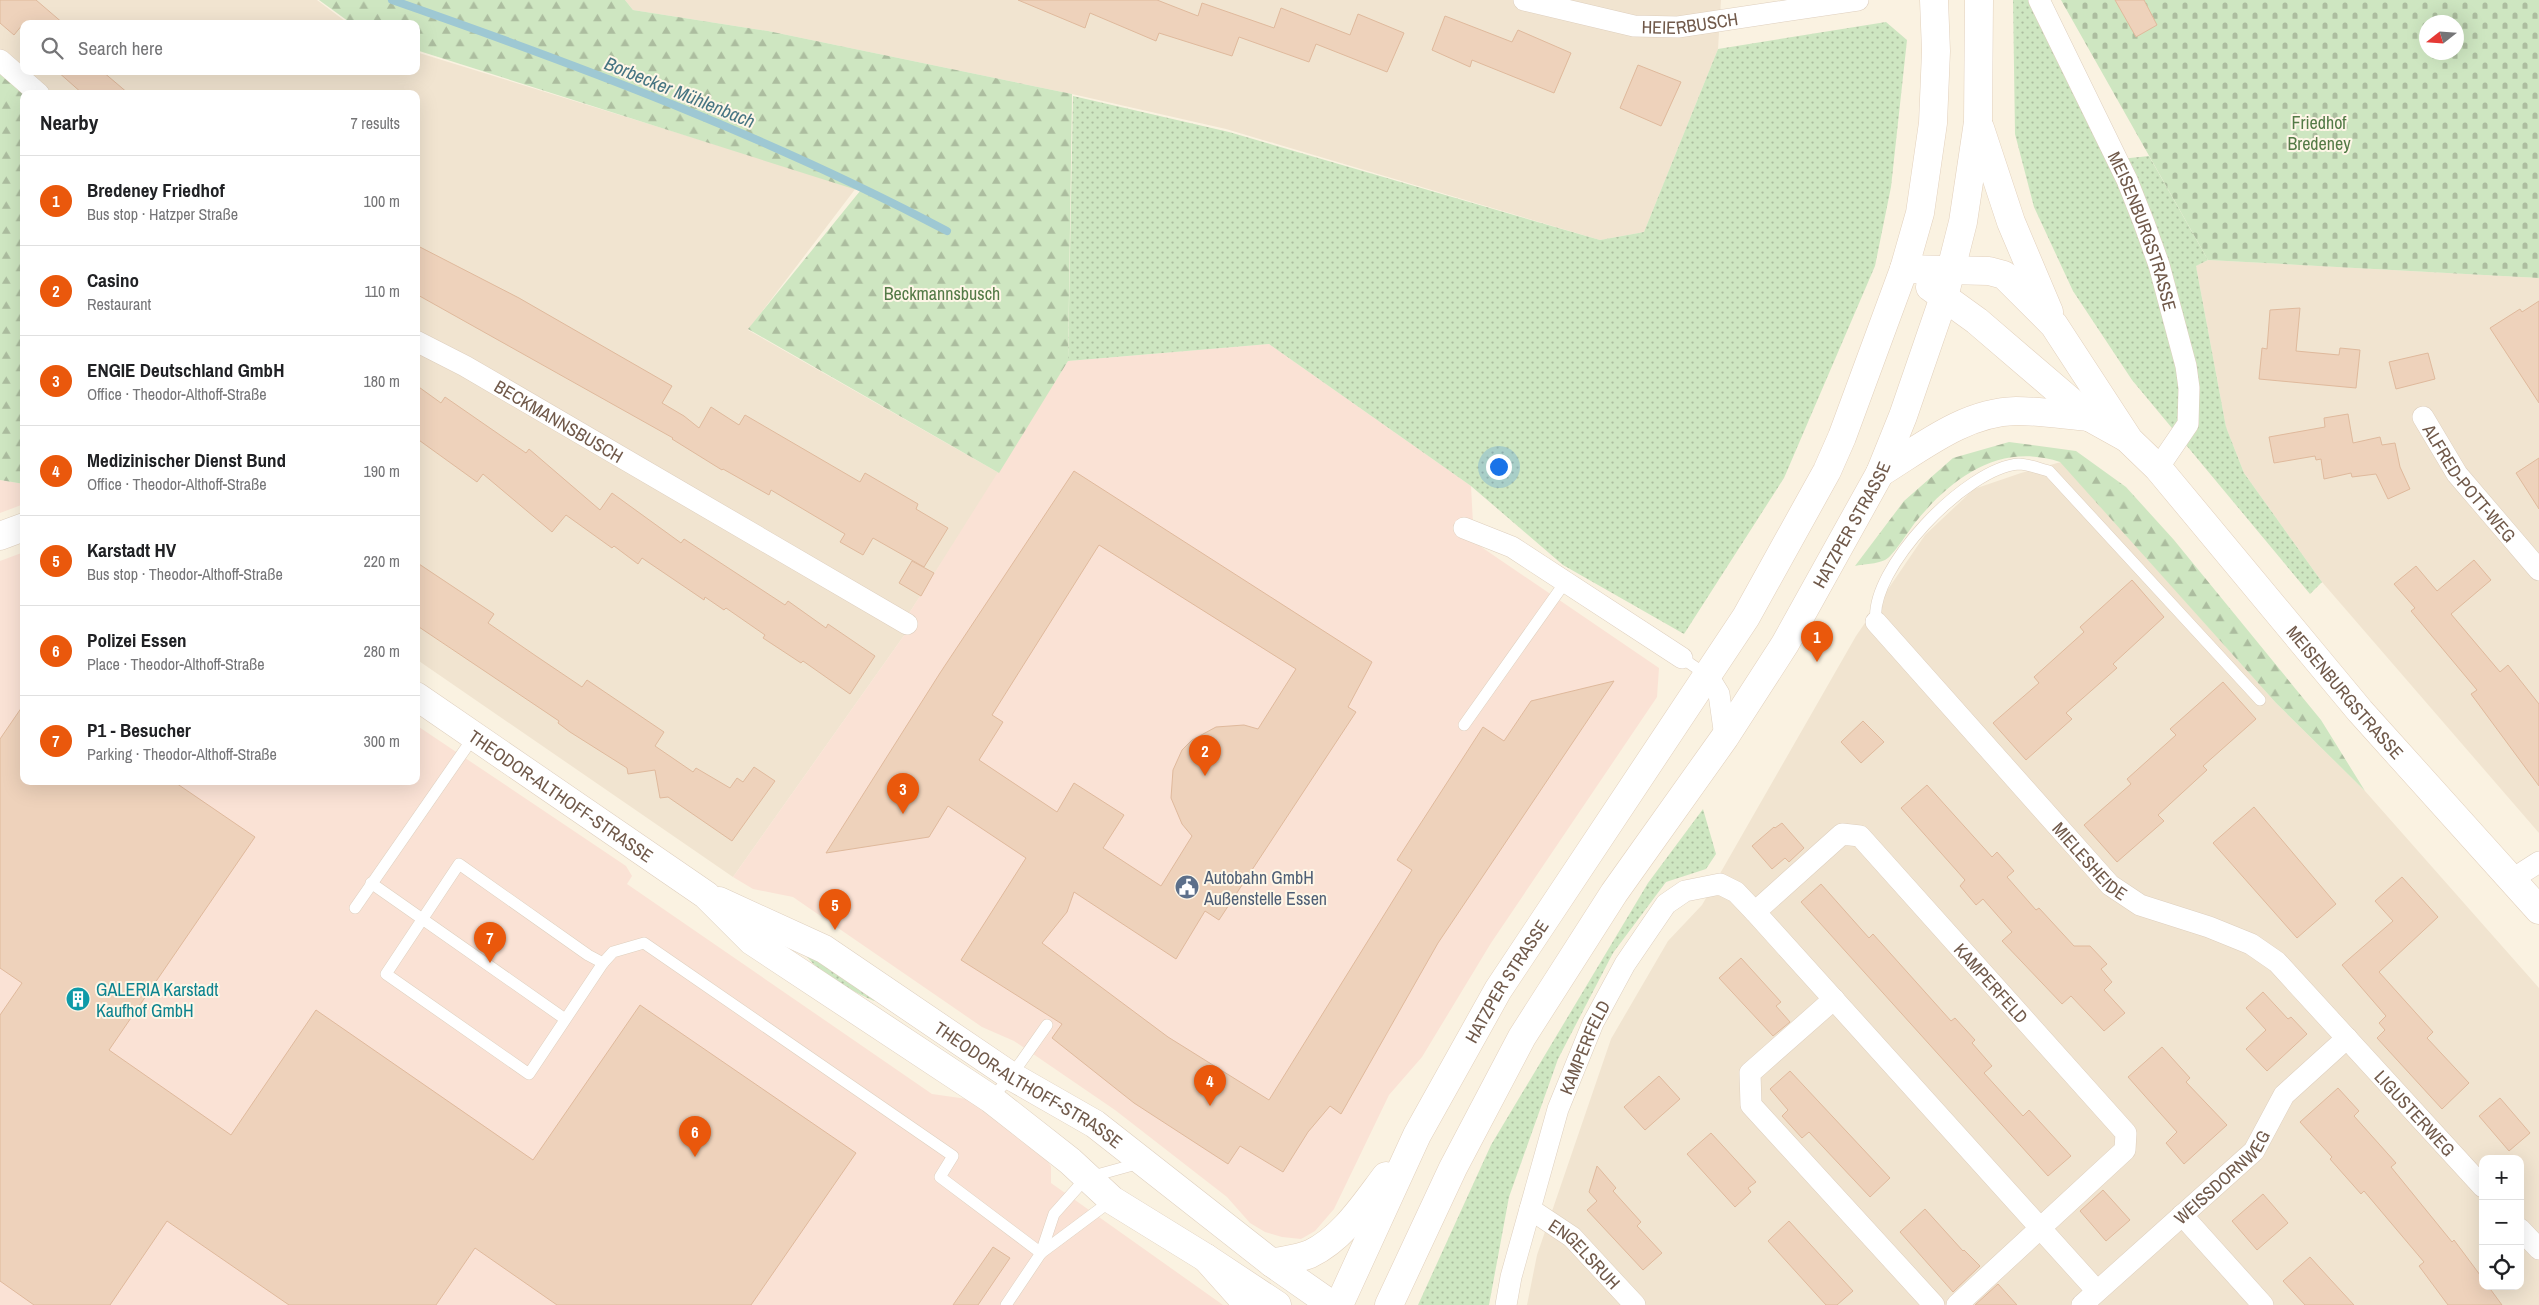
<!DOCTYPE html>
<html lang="en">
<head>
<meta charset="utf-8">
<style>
	:root { --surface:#fff; --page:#f6f6f6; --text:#202124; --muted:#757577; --line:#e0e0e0; --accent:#ea580c }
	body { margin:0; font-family:"Archivo Narrow",sans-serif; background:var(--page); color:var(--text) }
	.controls { position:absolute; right:15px; bottom:15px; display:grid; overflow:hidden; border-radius:10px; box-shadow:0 5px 20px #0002 }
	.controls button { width:45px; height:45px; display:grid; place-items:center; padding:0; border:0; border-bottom:1px solid var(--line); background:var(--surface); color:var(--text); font:25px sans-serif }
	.compass { position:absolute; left:2419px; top:15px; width:45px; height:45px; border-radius:50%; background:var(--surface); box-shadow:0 5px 20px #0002; rotate:253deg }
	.you { position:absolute; left:1498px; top:466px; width:18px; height:18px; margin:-12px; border:4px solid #fff; border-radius:50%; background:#1a73e8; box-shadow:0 0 0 8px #1a73e833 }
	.badge { display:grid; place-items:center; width:32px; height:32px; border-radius:50%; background:var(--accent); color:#fff; font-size:16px; font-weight:700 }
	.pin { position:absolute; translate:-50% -41px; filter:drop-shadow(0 1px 2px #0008) }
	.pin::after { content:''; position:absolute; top:26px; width:18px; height:15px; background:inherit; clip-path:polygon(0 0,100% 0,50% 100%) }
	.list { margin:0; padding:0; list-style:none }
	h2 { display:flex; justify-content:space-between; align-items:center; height:65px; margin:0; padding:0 20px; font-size:21px }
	h2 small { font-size:16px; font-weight:400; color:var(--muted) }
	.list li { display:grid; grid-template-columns:32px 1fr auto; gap:15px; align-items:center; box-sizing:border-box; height:90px; padding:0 20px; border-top:1px solid var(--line) }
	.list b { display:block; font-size:19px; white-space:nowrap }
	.list p { margin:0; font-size:16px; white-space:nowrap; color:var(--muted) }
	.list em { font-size:16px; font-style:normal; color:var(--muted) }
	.icon { flex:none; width:28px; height:28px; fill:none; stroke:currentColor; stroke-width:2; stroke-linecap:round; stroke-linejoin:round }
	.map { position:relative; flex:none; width:2539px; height:1305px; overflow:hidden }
	.search { position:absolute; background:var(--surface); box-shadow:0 5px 20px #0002; left:20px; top:20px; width:400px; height:55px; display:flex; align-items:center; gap:12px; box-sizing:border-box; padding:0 18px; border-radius:10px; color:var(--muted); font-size:19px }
	.panel { position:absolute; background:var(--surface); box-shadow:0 5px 20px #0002; left:20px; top:90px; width:400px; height:695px; border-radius:10px }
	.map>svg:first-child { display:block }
</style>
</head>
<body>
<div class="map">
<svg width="2539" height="1305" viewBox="0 0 2539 1305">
	<defs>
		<pattern id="grass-dots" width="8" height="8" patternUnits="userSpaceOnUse" patternTransform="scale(1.25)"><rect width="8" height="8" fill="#cee6c1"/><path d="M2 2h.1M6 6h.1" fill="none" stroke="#acbd9f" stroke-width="1.8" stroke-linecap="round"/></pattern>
		<pattern id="forest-firs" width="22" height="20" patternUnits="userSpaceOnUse" patternTransform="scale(1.25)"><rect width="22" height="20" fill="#cee6c1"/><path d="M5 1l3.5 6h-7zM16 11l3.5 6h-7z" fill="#acbd9f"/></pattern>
		<pattern id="cemetery-stones" width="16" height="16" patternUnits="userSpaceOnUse" patternTransform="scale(1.25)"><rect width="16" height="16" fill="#cee6c1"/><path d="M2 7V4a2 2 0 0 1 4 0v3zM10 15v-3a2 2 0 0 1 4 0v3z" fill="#acbd9f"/></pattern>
	</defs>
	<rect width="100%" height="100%" fill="#faf2e1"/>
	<g fill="#f1e4d0" fill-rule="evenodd">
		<polygon points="0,0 317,0 349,24 24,24 24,69 0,49"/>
		<polygon points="625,0 1721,0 1718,49 1644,232 1600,240 1226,129 1072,94 768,31 633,10"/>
		<polygon points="416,52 856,188 748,330 999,473 908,615 915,620 733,877 416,659 416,94 53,94 27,71 416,71"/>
		<polygon points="2208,260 2539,278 2539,833 2322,582 2244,473 2226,427 2196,266"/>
		<path d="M2061,462L2276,703L2365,791L2539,988V1305H1527L1537,1255L1611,1039L1668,941L1702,905L1856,636L1925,535L1974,489L2021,473ZM2483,1159H2520V1286H2483Z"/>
	</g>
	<g fill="#fae2d5">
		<polygon points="1269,344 1471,486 1474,542 1659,668 1657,697 1491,943 1422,1057 1389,1095 1334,1209 1315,1231 1301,1239 1282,1237 1265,1232 1250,1223 1227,1197 1115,1110 1014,1041 982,1027 793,897 753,889 733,877 915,620 908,615 1068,361"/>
		<polygon points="0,480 24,484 24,504 0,513"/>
		<polygon points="24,552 24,781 416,781 416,725 626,866 632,876 627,884 932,1094 967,1099 1040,1153 1051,1166 1051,1183 1223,1305 0,1305 0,561"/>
	</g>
	<g fill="url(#grass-dots)">
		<polygon points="2013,0 2032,0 2111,160 2149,156 2208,260 2196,266 2226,427 2244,473 2322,582 2310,594 2132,380 2073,291 2034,207 2015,134"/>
		<polygon points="1886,22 1907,40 1891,187 1875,266 1784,478 1684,634 1563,565 1471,486 1269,344 1068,361 1073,96 1229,132 1600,240 1644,232 1718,49"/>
		<polygon points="1703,809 1716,854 1706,869 1666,882 1613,953 1558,1059 1509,1197 1489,1305 1418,1305 1491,1145 1648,883"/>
		<path d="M805,954L811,956L877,997L874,1001C849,989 822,977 805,954Z"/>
	</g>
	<g fill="url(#forest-firs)">
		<polygon points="319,0 625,0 633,10 768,31 1072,94 1068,361 999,473 748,329 860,191 416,50 416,24 352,24"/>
		<polygon points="0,74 24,94 24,484 0,480"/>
		<path d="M2009,442L2076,451L2126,487L2174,540L2321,720L2365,791L2276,703L2060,462C1999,442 1951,478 1914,524C1908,532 1893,556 1885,560C1877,564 1864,564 1855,566L1904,501L1953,458Z"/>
	</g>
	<path fill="url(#cemetery-stones)" fill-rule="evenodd" d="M2061,0H2539V278L2208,260ZM2426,22H2456V52H2426Z"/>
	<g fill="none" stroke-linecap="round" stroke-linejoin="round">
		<path stroke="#9ec8d3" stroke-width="8" d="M392,0C581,66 770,137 947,231"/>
	</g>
	<g fill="#eed2bb" stroke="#dfb99c" fill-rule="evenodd">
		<polygon points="0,0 36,0 64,24 23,24 14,35 0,23"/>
		<polygon points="1018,0 1157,0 1198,16 1202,3 1274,28 1281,8 1350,35 1358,14 1404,33 1387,72 1316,44 1309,62 1239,37 1232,56 1159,33 1156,41 1090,13 1085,28"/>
		<polygon points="2115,0 2144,0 2157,25 2136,37"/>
		<polygon points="1445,16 1512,42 1518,30 1571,53 1554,93 1472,60 1470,67 1432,50"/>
		<polygon points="1638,65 1681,82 1661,126 1620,108"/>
		<polygon points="57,71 102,71 129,94 83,94"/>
		<polygon points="416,245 519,298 672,386 662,403 684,416 699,428 711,407 739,425 745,415 860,482 865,473 918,504 916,509 948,528 924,567 873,538 863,555 840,542 845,534 771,490 769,495 723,469 722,470 672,439 673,438 416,294"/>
		<polygon points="2539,301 2539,403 2490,328 2520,309 2522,312"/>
		<polygon points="2300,308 2296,351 2339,355 2340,348 2360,350 2356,388 2259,379 2262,348 2267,349 2270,310"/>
		<polygon points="2428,353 2435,379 2396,389 2389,362"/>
		<polygon points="416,385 441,403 445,397 526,453 529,449 600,510 612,493 681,543 684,539 785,605 788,601 826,628 828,624 875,656 850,694 803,661 801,663 763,638 765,635 726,608 724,610 705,597 704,600 642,558 638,564 614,546 612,548 566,515 552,532 483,474 477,482 416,438"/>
		<polygon points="2348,414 2353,443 2380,437 2382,445 2395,443 2400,467 2410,489 2388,499 2376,474 2352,477 2351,473 2324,479 2321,459 2316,460 2315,456 2274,463 2269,437 2325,427 2324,418"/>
		<polygon points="2539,458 2539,509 2516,473"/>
		<path d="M1074,471L1372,662L1348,707L1356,712L1219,920L1205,911L1176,959L1074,892L1067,912L1042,943L1168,1037L1269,1100L1412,870L1397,860L1483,727L1504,741L1531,701L1614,681L1438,943L1341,1114L1330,1106L1308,1132L1283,1172L1240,1146L1228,1164L1134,1103L1052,1038L1062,1024L961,960L1026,858L948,806L929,837L826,853L940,673ZM1099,545L1296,669L1258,729L1244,725L1216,727L1192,740L1182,750L1173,770L1171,798L1182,824L1192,836L1161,886L1103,848L1124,815L1074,783L1057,812L979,760L1003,722L992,715Z"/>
		<polygon points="2474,560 2491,580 2451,614 2500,672 2508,665 2539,704 2539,786 2471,694 2477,690 2411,611 2415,608 2394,584 2416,566 2437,591"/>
		<polygon points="912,561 934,573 921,596 899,583"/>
		<polygon points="416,562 494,614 488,623 536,656 582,687 587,680 664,732 655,746 693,772 696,768 730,788 737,778 743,782 754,767 775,781 732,841 668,797 660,798 655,770 628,774 627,768 570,732 558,723 559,721 416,625"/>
		<polygon points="2132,580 2164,617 2113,664 2117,668 2066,713 2072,719 2026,760 1993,723 2039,683 2034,677 2084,632 2080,627"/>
		<polygon points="2223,682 2256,719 2203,766 2207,770 2158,815 2164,821 2117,862 2084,825 2131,784 2127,779 2176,735 2170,729"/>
		<polygon points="24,704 24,781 173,781 255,837 109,1050 231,1135 316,1010 533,1160 640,1005 856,1153 751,1305 557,1305 475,1248 436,1305 289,1305 167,1221 110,1305 34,1305 0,1281 0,1015 22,983 0,968 0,739"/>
		<polygon points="1863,721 1884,742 1861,763 1841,742"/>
		<polygon points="1927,785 1992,857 1997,852 2014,871 2007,877 2036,910 2039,908 2074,946 2090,946 2107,964 2101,969 2112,982 2104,990 2125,1013 2104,1031 2071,996 2062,1004 2002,941 2012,932 1983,899 1976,905 1960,886 1965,880 1901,808"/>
		<polygon points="2254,807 2336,904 2297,938 2213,843"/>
		<polygon points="1782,823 1804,848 1789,862 1785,858 1772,869 1752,846 1774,827 1775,828"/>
		<polygon points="2402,877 2438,917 2379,972 2433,1032 2427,1038 2469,1083 2442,1109 2377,1038 2385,1030 2379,1023 2386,1016 2342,965 2393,921 2375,901"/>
		<polygon points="1821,884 1869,938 1873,934 1951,1021 1955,1018 1975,1040 1972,1043 1992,1066 1984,1073 2023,1116 2029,1110 2071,1156 2048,1176 1801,902"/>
		<polygon points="1741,958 1781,1002 1776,1006 1790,1022 1773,1036 1719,978"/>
		<polygon points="2263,992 2288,1019 2291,1017 2307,1034 2267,1071 2246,1049 2266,1030 2246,1008"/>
		<polygon points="2162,1047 2190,1078 2186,1082 2227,1125 2184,1164 2166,1143 2177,1132 2128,1077"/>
		<polygon points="1790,1071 1890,1178 1870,1197 1809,1132 1802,1138 1782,1116 1788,1110 1770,1089"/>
		<polygon points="1659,1076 1680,1099 1645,1130 1624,1107"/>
		<polygon points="2338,1088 2359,1111 2354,1116 2396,1163 2391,1167 2452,1242 2454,1240 2483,1279 2483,1286 2488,1286 2502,1305 2448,1305 2419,1266 2424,1262 2364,1191 2361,1194 2330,1159 2332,1157 2300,1122"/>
		<polygon points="2500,1098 2530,1133 2509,1151 2479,1116"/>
		<polygon points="1711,1133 1756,1182 1748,1188 1751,1192 1735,1207 1687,1154"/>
		<polygon points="1597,1166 1616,1188 1613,1191 1641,1222 1637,1226 1662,1253 1643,1270 1587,1210 1597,1201 1589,1192"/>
		<polygon points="2103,1190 2130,1220 2106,1241 2080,1211"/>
		<polygon points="2263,1194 2288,1223 2257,1250 2232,1221"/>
		<polygon points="1925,1209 1963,1251 1964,1250 1980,1266 1953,1292 1900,1232"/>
		<polygon points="1789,1221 1853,1291 1837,1305 1826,1305 1768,1241"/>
		<polygon points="993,1247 1010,1258 978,1305 953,1305"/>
		<polygon points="2310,1257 2330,1279 2354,1305 2305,1305 2283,1281"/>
		<polygon points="1998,1284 2017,1305 1975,1305"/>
	</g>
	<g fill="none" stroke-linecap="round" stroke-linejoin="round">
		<defs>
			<g id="service">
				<path d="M1876,622C1868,570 1967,467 2019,464C2028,464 2040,469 2049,471L2260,700"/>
				<polyline points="1682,658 1708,676"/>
				<polyline points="1464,725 1566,581"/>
				<polygon points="459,864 588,955 603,963 529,1074 386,974"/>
				<polyline points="371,883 565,1019"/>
				<polyline points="355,908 475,735"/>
				<polyline points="603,963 613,952 644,943 953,1156 940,1177 1041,1253"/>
				<polyline points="991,1099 1011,1076 1047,1025"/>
				<polyline points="1041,1253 1112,1200"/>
				<polyline points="1006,1305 1041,1253 1054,1214 1086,1178 1140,1163"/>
			</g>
			<g id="minor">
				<path id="s1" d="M1524,0L1634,26L1678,27L1858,0"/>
				<path id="s2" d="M2039,0L2127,180L2144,223L2159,265L2186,366L2189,388L2188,424L2158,468"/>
				<polyline points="0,60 39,94"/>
				<path id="s3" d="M416,341L465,366L907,624"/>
				<path id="s4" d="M2423,417L2457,474L2539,570"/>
				<polyline points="1464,528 1512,547 1682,658"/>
				<path id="s5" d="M1876,622L2110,885L2140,905L2209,927L2251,944L2277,962L2483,1187"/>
				<polyline points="1708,676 1719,694 1725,737"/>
				<polyline points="2511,880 2539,862"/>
				<path id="s6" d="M1755,912L1842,834L1860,836L2126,1133L2125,1150L1957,1305"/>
				<polyline points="1834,999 1750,1073 1751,1105 1934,1305"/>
				<path id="s7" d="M1530,1209L1572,1237L1635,1305"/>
				<polyline points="2182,1215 2263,1305"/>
				<polyline points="2520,1229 2539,1249"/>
				<path id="s8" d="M1506,1305L1511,1277L1558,1109L1593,1023L1625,964L1666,904L1685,891L1720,884L1736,892L1755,912L2097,1291"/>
				<path id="s9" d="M2082,1305L2254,1151L2284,1095L2347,1038"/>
			</g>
			<g id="tertiary">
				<polyline points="0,536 24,527"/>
				<path id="s10" d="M416,696L706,895L752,941L991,1099L1070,1161L1112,1200L1206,1258L1277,1305"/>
				<path id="s11" d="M719,901L824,949L1011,1076L1095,1124L1272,1263L1332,1305"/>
			</g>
			<g id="secondary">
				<polyline points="1980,128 2011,222 2049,312"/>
				<path id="s12" d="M1904,269L1989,271L2004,275L2054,325L2129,440L2158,468L2360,711L2539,910"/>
				<polyline points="1930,287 1977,321 2089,417 2125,437"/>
				<path d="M1880,473C1922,447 1965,412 2016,411C2040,411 2065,415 2089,417"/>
				<polyline points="1206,1258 1248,1305"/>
				<path d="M1272,1263C1284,1260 1298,1259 1310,1254C1343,1238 1364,1205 1386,1176"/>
				<path id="s13" d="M1339,1305L1417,1135L1498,990L1746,617L1827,471L1842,437L1904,269L1920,213L1933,123L1936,51L1934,0"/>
				<path id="s14" d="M1389,1305L1453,1168L1522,1037L1614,893L1725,737L1785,644L1880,473L1903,416L1944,297L1963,222L1978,122L1979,0"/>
			</g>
		</defs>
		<use href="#service" stroke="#decfbe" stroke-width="12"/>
		<use href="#minor" stroke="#decfbe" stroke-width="22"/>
		<use href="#tertiary" stroke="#decfbe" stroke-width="29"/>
		<use href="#secondary" stroke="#e2d0bc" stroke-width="29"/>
		<use href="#service" stroke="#fff" stroke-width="11"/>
		<use href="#minor" stroke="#fff" stroke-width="21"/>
		<use href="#tertiary" stroke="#fff" stroke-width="28"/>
		<use href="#secondary" stroke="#fff" stroke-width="28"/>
	</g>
	<defs>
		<symbol id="civic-disc" viewBox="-11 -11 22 22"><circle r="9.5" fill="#5c6f8a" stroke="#fef6e7"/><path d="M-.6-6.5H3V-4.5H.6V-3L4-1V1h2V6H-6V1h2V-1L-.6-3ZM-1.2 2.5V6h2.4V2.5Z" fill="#fff"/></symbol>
		<symbol id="building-disc" viewBox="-11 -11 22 22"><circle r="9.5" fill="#0f9aa8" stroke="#fef6e7"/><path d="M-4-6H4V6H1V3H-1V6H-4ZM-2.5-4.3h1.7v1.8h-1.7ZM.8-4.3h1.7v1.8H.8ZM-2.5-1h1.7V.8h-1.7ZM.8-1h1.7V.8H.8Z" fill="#fff"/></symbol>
	</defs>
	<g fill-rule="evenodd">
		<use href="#civic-disc" x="1173" y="873" width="28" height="28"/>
		<use href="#building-disc" x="64" y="985" width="28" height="28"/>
	</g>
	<g text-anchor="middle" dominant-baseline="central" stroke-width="4" stroke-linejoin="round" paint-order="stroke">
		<g font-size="18" fill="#70594a" stroke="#fef6e7">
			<text stroke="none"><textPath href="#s1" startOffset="169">HEIERBUSCH</textPath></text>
			<text stroke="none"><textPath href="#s2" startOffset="254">MEISENBURGSTRASSE</textPath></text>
			<text stroke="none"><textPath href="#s3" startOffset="164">BECKMANNSBUSCH</textPath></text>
			<text stroke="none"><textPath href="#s4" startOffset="81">ALFRED-POTT-WEG</textPath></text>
			<text stroke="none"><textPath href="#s14" startOffset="909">HATZPER STRASSE</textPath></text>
			<text stroke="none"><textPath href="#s12" startOffset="641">MEISENBURGSTRASSE</textPath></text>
			<text stroke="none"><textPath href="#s10" startOffset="176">THEODOR-ALTHOFF-STRASSE</textPath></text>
			<text stroke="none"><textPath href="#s5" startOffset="321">MIELESHEIDE</textPath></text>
			<text stroke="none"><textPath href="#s13" startOffset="365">HATZPER STRASSE</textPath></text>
			<text stroke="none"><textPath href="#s6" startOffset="332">KAMPERFELD</textPath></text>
			<text stroke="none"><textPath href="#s8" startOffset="270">KAMPERFELD</textPath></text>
			<text stroke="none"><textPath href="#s11" startOffset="361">THEODOR-ALTHOFF-STRASSE</textPath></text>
			<text stroke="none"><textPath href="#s5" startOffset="742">LIGUSTERWEG</textPath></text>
			<text stroke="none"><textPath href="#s9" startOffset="190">WEISSDORNWEG</textPath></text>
			<text stroke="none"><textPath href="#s7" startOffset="71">ENGELSRUH</textPath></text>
		</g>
		<g font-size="18" fill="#537a46" stroke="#fef6e7">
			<text x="2319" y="122">Friedhof<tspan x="2319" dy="21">Bredeney</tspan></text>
			<text x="942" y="293">Beckmannsbusch</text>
		</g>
		<g font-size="18" fill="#4e5e75" stroke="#fef6e7" text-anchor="start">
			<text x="1204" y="877">Autobahn GmbH<tspan x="1204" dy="21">Außenstelle Essen</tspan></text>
		</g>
		<g font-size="18" fill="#0d838f" stroke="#fef6e7" text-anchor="start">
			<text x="96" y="989">GALERIA Karstadt<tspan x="96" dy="21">Kaufhof GmbH</tspan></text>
		</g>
		<g font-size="19" font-style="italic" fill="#467482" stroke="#fef6e7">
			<text transform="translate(680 92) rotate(22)">Borbecker Mühlenbach</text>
		</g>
	</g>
</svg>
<div class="controls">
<button>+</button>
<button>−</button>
<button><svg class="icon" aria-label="locate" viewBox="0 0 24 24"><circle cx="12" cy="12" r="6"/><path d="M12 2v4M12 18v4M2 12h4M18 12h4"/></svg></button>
</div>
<svg class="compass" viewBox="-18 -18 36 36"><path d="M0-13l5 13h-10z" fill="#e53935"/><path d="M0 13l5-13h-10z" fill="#757577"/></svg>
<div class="you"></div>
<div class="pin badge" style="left:1817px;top:662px">1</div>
<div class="pin badge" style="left:1205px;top:776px">2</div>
<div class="pin badge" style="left:903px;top:814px">3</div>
<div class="pin badge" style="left:1210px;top:1106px">4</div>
<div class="pin badge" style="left:835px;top:930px">5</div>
<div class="pin badge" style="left:695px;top:1157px">6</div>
<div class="pin badge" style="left:490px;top:963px">7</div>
<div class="search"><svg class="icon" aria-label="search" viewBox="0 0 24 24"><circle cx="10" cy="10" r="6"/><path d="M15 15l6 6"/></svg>Search here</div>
<section class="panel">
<h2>Nearby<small>7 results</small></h2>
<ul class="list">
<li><span class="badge">1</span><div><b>Bredeney Friedhof</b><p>Bus stop · Hatzper Straße</p></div><em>100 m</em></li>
<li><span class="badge">2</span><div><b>Casino</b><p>Restaurant</p></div><em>110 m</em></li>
<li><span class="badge">3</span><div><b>ENGIE Deutschland GmbH</b><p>Office · Theodor-Althoff-Straße</p></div><em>180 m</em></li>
<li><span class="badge">4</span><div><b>Medizinischer Dienst Bund</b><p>Office · Theodor-Althoff-Straße</p></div><em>190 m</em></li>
<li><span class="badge">5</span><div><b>Karstadt HV</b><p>Bus stop · Theodor-Althoff-Straße</p></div><em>220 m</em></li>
<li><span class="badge">6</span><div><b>Polizei Essen</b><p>Place · Theodor-Althoff-Straße</p></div><em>280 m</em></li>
<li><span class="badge">7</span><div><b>P1 - Besucher</b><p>Parking · Theodor-Althoff-Straße</p></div><em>300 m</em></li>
</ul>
</section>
</div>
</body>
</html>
